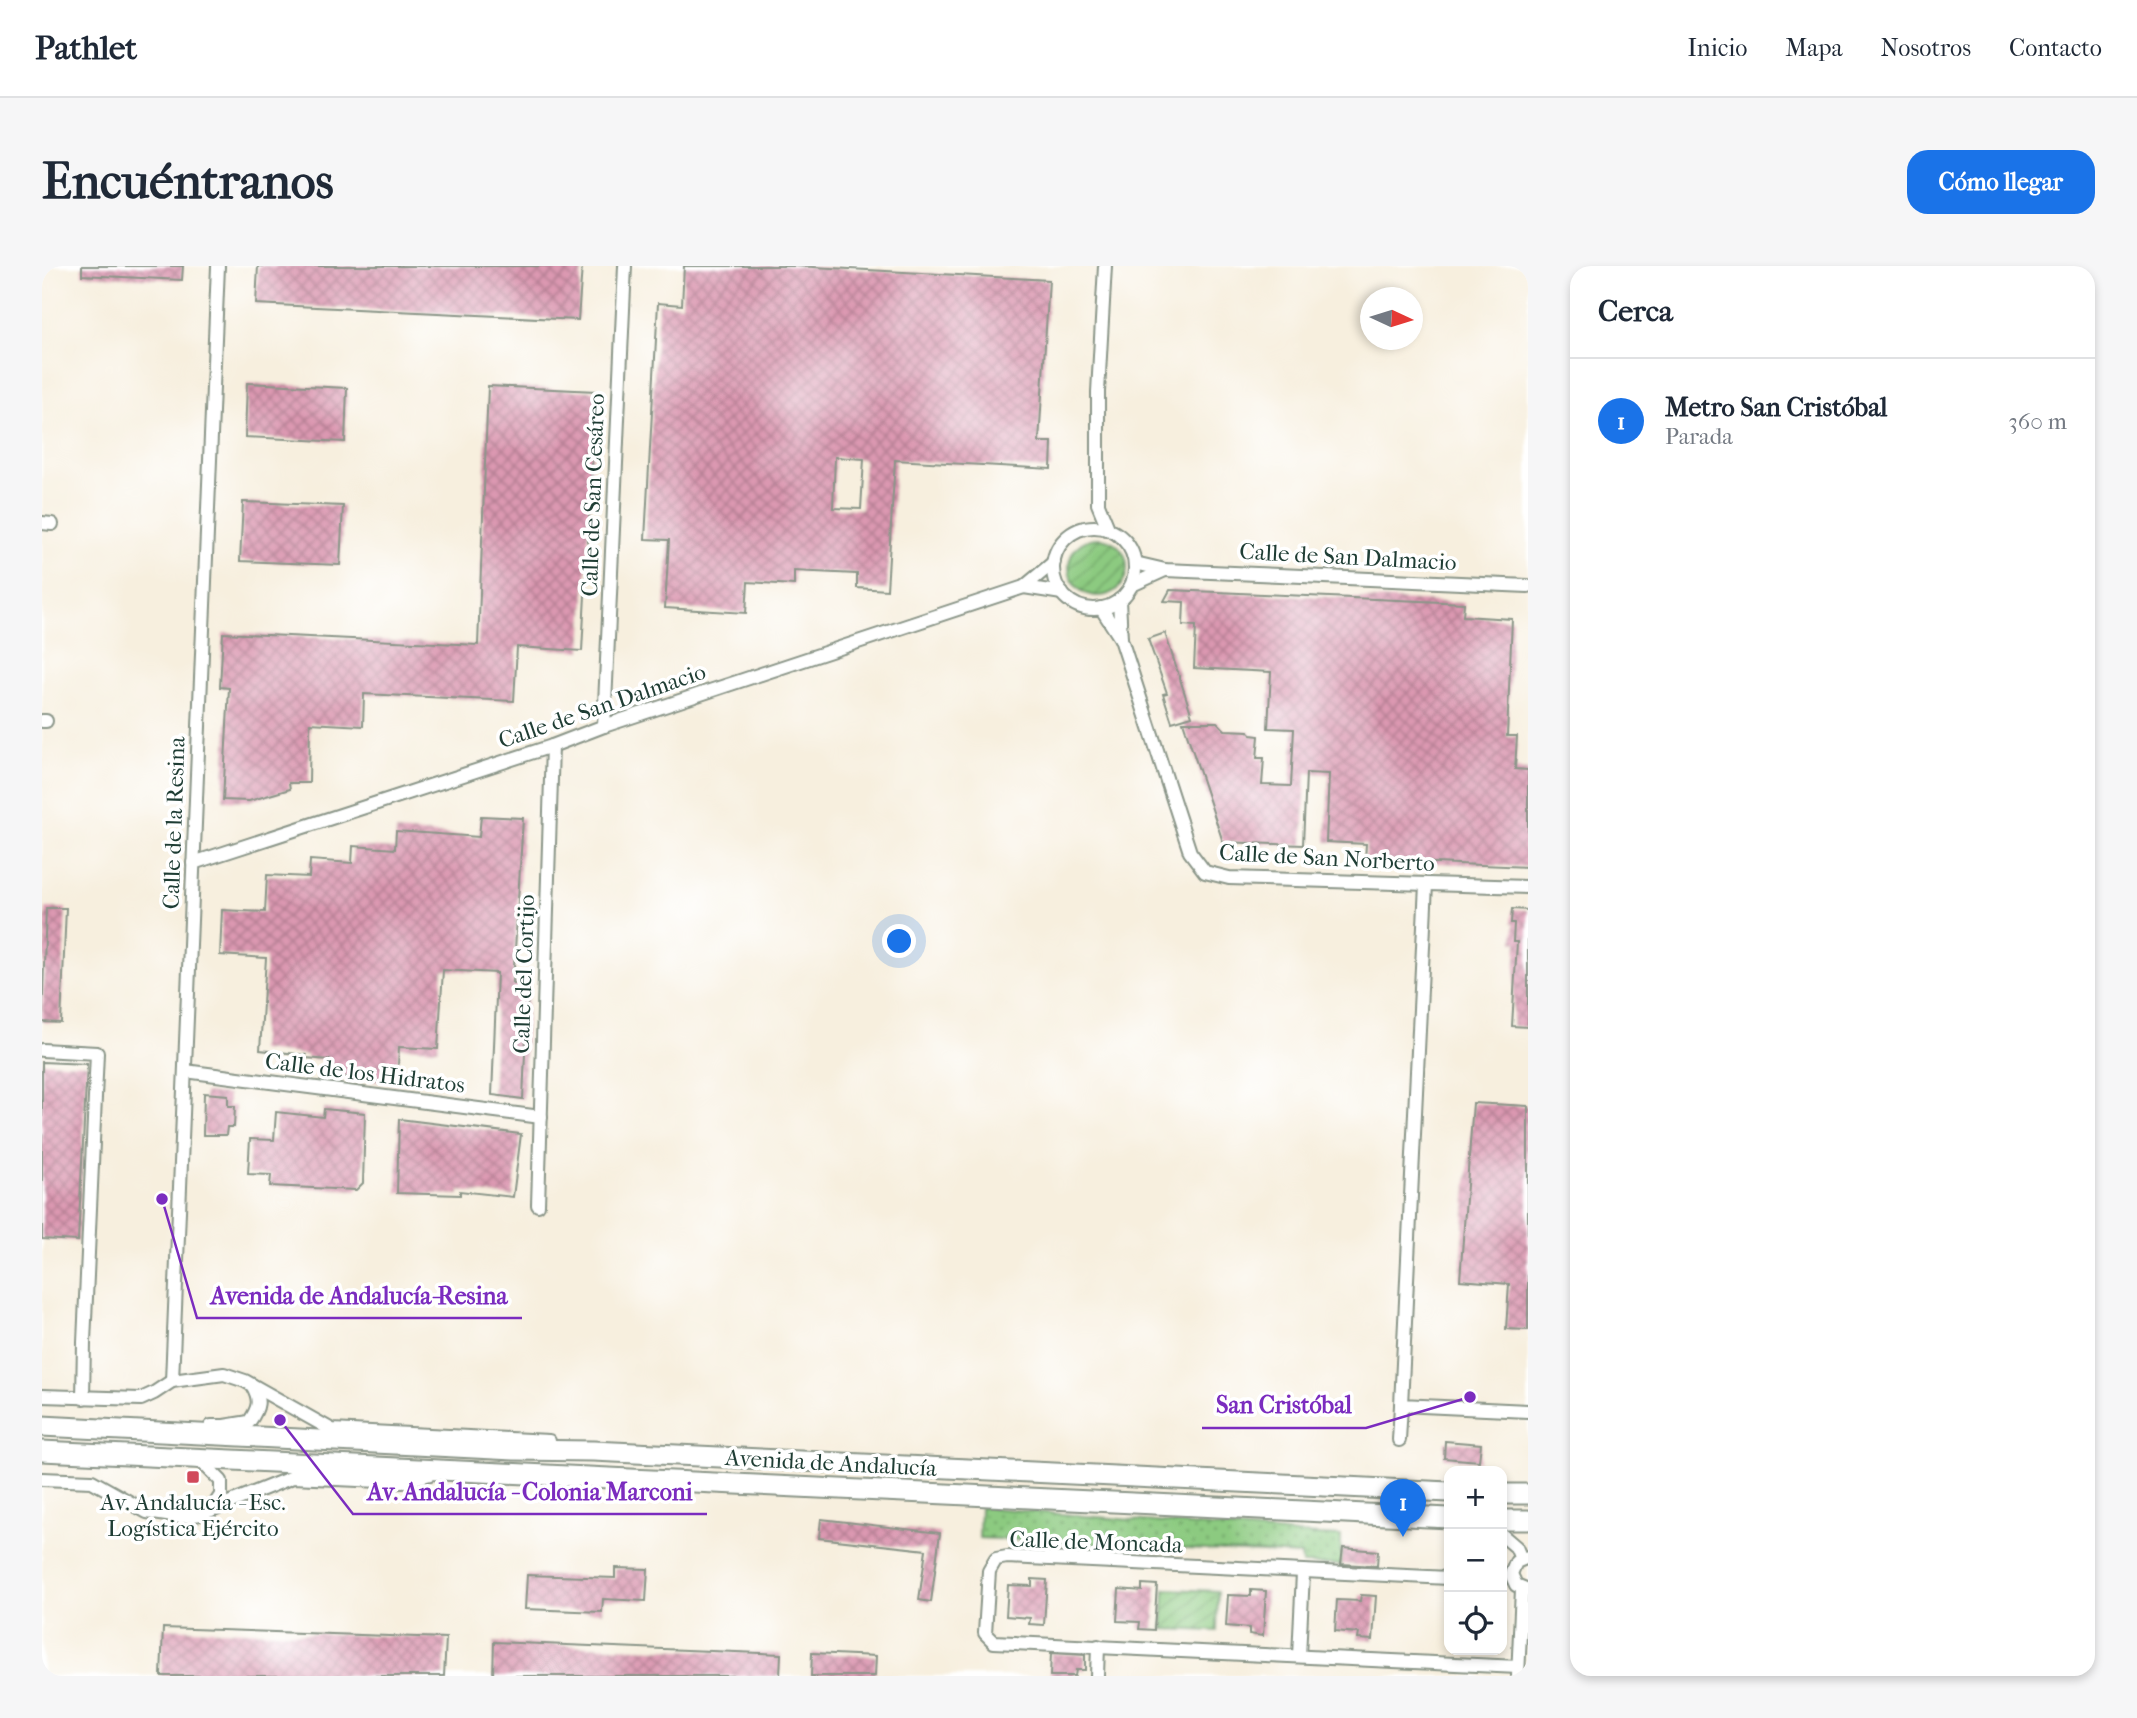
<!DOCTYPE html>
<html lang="es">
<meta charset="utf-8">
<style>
:root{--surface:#fff;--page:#f6f6f7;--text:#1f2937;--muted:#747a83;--line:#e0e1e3;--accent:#1a73e8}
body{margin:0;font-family:"IM FELL French Canon",serif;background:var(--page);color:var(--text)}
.controls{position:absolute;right:21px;bottom:21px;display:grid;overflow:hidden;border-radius:14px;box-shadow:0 4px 10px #0003}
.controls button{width:63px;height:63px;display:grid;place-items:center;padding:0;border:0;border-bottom:2px solid var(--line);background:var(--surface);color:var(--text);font:35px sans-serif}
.compass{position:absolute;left:1318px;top:21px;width:63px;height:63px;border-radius:50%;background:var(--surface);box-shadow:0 4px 10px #0003;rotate:94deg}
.you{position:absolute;left:858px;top:676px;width:24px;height:24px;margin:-18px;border:5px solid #fff;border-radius:50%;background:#1a73e8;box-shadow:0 0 0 10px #1a73e833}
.badge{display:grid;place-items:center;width:46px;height:46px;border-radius:50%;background:var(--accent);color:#fff;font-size:23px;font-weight:700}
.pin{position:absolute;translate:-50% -58px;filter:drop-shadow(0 2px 4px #0008)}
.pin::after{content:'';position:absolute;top:37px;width:24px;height:21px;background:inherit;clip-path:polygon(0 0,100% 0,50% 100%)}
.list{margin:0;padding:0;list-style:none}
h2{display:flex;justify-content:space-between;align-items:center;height:91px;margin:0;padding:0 28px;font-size:30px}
h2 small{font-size:23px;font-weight:400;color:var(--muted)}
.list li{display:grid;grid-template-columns:46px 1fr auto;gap:21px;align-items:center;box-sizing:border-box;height:126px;padding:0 28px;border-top:2px solid var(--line)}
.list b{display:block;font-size:26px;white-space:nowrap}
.list p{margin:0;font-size:23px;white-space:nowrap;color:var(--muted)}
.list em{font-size:23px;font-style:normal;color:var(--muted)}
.icon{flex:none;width:38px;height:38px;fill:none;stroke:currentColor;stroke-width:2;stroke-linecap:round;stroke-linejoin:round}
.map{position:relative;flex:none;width:1486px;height:1410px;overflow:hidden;border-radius:21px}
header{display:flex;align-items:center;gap:42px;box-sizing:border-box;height:98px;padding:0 35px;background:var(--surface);border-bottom:2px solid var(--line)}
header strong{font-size:33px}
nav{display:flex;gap:38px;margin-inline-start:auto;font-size:24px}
.intro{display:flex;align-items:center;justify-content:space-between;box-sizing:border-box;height:168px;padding:0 42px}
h1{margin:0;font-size:49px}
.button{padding:18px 32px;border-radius:21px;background:var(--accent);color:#fff;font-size:24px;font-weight:700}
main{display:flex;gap:42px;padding:0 42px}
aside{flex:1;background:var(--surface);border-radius:21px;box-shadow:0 4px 10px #0003}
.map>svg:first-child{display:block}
.park{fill:url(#park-dots);stroke:#56845a;stroke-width:2}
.garden{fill:url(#garden-furrows);stroke:#56845a;stroke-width:2}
.building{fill:url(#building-cross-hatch);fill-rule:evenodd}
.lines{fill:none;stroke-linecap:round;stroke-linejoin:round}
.minor-casing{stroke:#8b9689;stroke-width:16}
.primary-casing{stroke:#8b9689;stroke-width:23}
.minor{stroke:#fff;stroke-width:12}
.primary{stroke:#fff;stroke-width:19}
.poi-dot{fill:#d1495b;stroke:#fff;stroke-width:2.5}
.labels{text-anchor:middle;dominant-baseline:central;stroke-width:7;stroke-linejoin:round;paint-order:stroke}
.street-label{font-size:23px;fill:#1f3d34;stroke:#fff}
.poi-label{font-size:23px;fill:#1f3d34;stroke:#fff}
.leader{fill:none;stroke:#7b2cbf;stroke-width:2.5}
.callout-dot{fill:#7b2cbf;stroke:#fff;stroke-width:2.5}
.callout-label{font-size:24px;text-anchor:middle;font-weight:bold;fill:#7b2cbf;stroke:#fff;stroke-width:7;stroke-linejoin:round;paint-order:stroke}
</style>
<header>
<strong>Pathlet</strong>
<nav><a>Inicio</a><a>Mapa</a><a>Nosotros</a><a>Contacto</a></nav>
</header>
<div class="intro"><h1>Encuéntranos</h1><a class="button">Cómo llegar</a></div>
<main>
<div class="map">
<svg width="1486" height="1410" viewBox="0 0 1486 1410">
<defs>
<pattern id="park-dots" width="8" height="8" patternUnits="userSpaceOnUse" patternTransform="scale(1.75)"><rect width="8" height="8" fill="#8cca80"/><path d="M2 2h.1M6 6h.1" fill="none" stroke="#72a56a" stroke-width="1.8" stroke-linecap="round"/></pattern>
<pattern id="garden-furrows" width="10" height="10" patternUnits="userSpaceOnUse" patternTransform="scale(1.75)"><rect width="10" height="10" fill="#8cca80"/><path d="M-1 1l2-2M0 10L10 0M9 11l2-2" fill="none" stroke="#72a56a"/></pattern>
<pattern id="building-cross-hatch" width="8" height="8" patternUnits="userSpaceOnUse" patternTransform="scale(1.75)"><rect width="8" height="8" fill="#db98b1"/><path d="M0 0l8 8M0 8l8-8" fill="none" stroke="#b17d91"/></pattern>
</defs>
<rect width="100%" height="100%" fill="#fff"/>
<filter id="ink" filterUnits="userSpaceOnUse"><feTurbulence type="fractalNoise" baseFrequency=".0143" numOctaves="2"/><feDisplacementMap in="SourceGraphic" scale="14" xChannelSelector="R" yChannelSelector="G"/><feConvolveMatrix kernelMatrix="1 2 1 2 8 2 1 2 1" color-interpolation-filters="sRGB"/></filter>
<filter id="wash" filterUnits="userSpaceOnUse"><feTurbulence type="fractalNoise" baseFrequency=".00686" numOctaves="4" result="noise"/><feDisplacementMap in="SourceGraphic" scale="28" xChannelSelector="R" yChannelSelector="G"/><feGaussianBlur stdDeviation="1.57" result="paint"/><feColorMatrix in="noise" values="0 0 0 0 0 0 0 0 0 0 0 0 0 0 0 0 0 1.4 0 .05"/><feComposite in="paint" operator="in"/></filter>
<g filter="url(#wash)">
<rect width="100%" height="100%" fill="#f7efde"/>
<polygon class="park" points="938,1241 1255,1268 1299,1270 1299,1299 1260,1298 1259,1289 937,1272"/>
<g class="garden">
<circle cx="1056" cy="301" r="29"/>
<polygon points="1123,1323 1176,1325 1175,1365 1121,1363"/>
</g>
<g id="blocks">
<g class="building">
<polygon points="40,0 141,0 140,14 40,9"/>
<polygon points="216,0 540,0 536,54 214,38"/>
<path d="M642,0H753L1007,14L997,176H1010L1009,203L853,194L845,324L815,322V308L752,305V319L706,316L704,347L623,342L627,274L603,273L616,37L640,39ZM793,191L822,193L819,243L791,242Z"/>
<polygon points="205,117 305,122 303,176 203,171"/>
<polygon points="446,120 554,125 540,385 475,381 472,435 322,428 321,460 268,457 267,517 247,517 248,523 207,535 181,534 187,422 178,421 181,367 436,379"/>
<polygon points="201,236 301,240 298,299 198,295"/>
<polygon points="1128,324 1422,337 1421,350 1470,353 1465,470 1475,470 1473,503 1486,504 1486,601 1323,594 1324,578 1284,576 1287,508 1264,507 1261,579 1181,576 1141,456 1175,456 1183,464 1207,465 1209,469 1217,470 1215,492 1222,492 1220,519 1249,520 1252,463 1226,462 1229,406 1152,402 1154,360 1141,359 1142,336 1122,335"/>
<polygon points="1123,367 1150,450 1130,456 1121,428 1125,427 1106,373"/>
<polygon points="439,550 481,552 471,717 486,718 481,833 450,829 455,707 401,704 396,783 357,781 355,818 287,809 288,794 264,792 264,789 218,784 224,692 178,689 180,644 223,646 225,609 267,611 268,594 310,597 311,580 353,583 354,565 437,571"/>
<polygon points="4,642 24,642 19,757 0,756"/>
<polygon points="1470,643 1486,644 1486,761 1470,760 1475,676 1471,676 1472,657 1469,657"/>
<polygon points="0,796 45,798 36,975 0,973"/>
<polygon points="162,827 186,829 186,840 193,840 192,861 185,861 184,869 161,869"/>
<polygon points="1431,837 1486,840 1486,1064 1464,1063 1467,1018 1418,1014"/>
<polygon points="282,843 323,847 321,917 314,924 228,920 229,909 206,908 208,873 232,874 234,846 281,851"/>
<polygon points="357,853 479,868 471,931 418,925 418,929 355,927"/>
<polygon points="1403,1175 1439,1178 1437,1195 1402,1192"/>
<polygon points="779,1253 898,1267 889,1336 877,1334 884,1284 777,1272"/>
<polygon points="1301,1282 1336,1285 1335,1300 1299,1298"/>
<polygon points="573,1302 606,1303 604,1335 561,1333 560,1346 483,1343 485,1309 573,1312"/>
<polygon points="990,1313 1005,1314 1002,1359 987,1358 988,1352 964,1350 966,1319 990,1320"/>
<polygon points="1100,1318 1115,1319 1112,1364 1097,1363 1098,1356 1075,1355 1077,1323 1100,1325"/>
<polygon points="1209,1324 1224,1325 1221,1370 1207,1368 1207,1362 1184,1360 1186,1329 1209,1330"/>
<polygon points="1319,1329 1334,1330 1331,1374 1316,1373 1317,1367 1293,1365 1295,1334 1318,1335"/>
<polygon points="121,1362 404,1372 402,1410 119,1410"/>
<polygon points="452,1376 739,1388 738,1410 451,1410"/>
<polygon points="770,1387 834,1390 833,1410 769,1410"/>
<polygon points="1009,1387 1043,1389 1043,1404 1034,1404 1033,1410 1008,1410"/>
</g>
</g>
</g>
<g filter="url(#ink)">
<use href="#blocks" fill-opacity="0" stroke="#8b9689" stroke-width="2"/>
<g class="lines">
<defs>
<g id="minor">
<polyline points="1063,0 1056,126 1056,238 1066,262"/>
<polyline points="0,257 10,258"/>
<circle cx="1052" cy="302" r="41"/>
<polyline points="1093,297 1123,304 1486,320"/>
<polyline points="1090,319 1123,304"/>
<polyline points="982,321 1020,327"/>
<polyline points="1077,334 1079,373"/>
<polyline points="1059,342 1079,373 1148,586 1163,606 1187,612 1486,621"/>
<polyline points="0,455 4,455"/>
<polyline points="562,460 583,0"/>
<polyline points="151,597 510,480 562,460 982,321 1012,296"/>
<polyline points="1384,618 1359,1139 1486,1145"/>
<polyline points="0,784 55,787 42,1076 41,1132"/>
<polyline points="143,805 499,851"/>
<polyline points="496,939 510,480"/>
<polyline points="130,1115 176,0"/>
<polyline points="0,1130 99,1133 112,1127 130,1115 182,1108 203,1115 290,1164 507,1175"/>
<path d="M169,1160H182L207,1156C217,1142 219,1134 210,1119"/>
<polyline points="1357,1174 1359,1139"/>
<polyline points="158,1194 179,1215 179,1229 169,1244"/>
<polyline points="0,1213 50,1215 105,1246 138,1251 159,1248 251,1211 360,1216 388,1208"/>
<polyline points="1460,1269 1474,1281 1479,1293"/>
<polyline points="1486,1291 1474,1296 1469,1308 1474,1319 1486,1324"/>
<polyline points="1407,1312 965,1291 954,1293 947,1305 943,1367 952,1376 1476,1401"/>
<polyline points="1257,1390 1261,1307"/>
<polyline points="1055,1410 1056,1380"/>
<polyline points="1476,1410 1480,1323"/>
</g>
<g id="primary">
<polyline points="0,1160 472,1184 551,1185 1407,1226"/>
<polyline points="0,1185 1407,1252"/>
<polyline points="1460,1228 1486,1228"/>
<polyline points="1460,1254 1486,1254"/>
</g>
</defs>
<use href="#minor" class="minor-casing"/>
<use href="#primary" class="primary-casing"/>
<use href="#minor" class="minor"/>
<use href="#primary" class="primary"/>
</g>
</g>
<rect class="poi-dot" x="144" y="1204" width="14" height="14" rx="3.5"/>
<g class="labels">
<g class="street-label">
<text transform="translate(551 229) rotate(-88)">Calle de San Cesáreo</text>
<text transform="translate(1306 291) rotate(3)">Calle de San Dalmacio</text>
<text transform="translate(560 440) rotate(-19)">Calle de San Dalmacio</text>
<text transform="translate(132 557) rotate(-88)">Calle de la Resina</text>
<text transform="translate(1285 592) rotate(3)">Calle de San Norberto</text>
<text transform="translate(482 708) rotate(-88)">Calle del Cortijo</text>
<text transform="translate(323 807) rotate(7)">Calle de los Hidratos</text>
<text transform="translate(789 1197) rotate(3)">Avenida de Andalucía</text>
<text transform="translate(1054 1276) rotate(2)">Calle de Moncada</text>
</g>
<g class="poi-label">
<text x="151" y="1236">Av. Andalucía - Esc.<tspan x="151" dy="26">Logística Ejército</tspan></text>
</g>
</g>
<path class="leader" d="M120 933L155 1052H480M1428 1131L1324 1162H1160M238 1154L311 1248H665"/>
<g class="callout-dot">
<circle cx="120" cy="933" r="7"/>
<circle cx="1428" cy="1131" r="7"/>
<circle cx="238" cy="1154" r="7"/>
</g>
<g class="callout-label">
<text x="317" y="1038">Avenida de Andalucía-Resina</text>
<text x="1242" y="1147">San Cristóbal</text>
<text x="488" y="1234">Av. Andalucía - Colonia Marconi</text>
</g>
</svg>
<div class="controls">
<button>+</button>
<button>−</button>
<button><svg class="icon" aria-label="locate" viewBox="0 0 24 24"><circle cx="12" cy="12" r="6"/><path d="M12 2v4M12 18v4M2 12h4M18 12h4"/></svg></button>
</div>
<svg class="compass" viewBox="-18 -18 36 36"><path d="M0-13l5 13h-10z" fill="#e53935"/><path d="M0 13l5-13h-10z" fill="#747a83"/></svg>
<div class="you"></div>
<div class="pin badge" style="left:1361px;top:1271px">1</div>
</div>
<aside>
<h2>Cerca<small></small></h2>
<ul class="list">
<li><span class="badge">1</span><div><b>Metro San Cristóbal</b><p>Parada</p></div><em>360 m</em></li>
</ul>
</aside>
</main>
